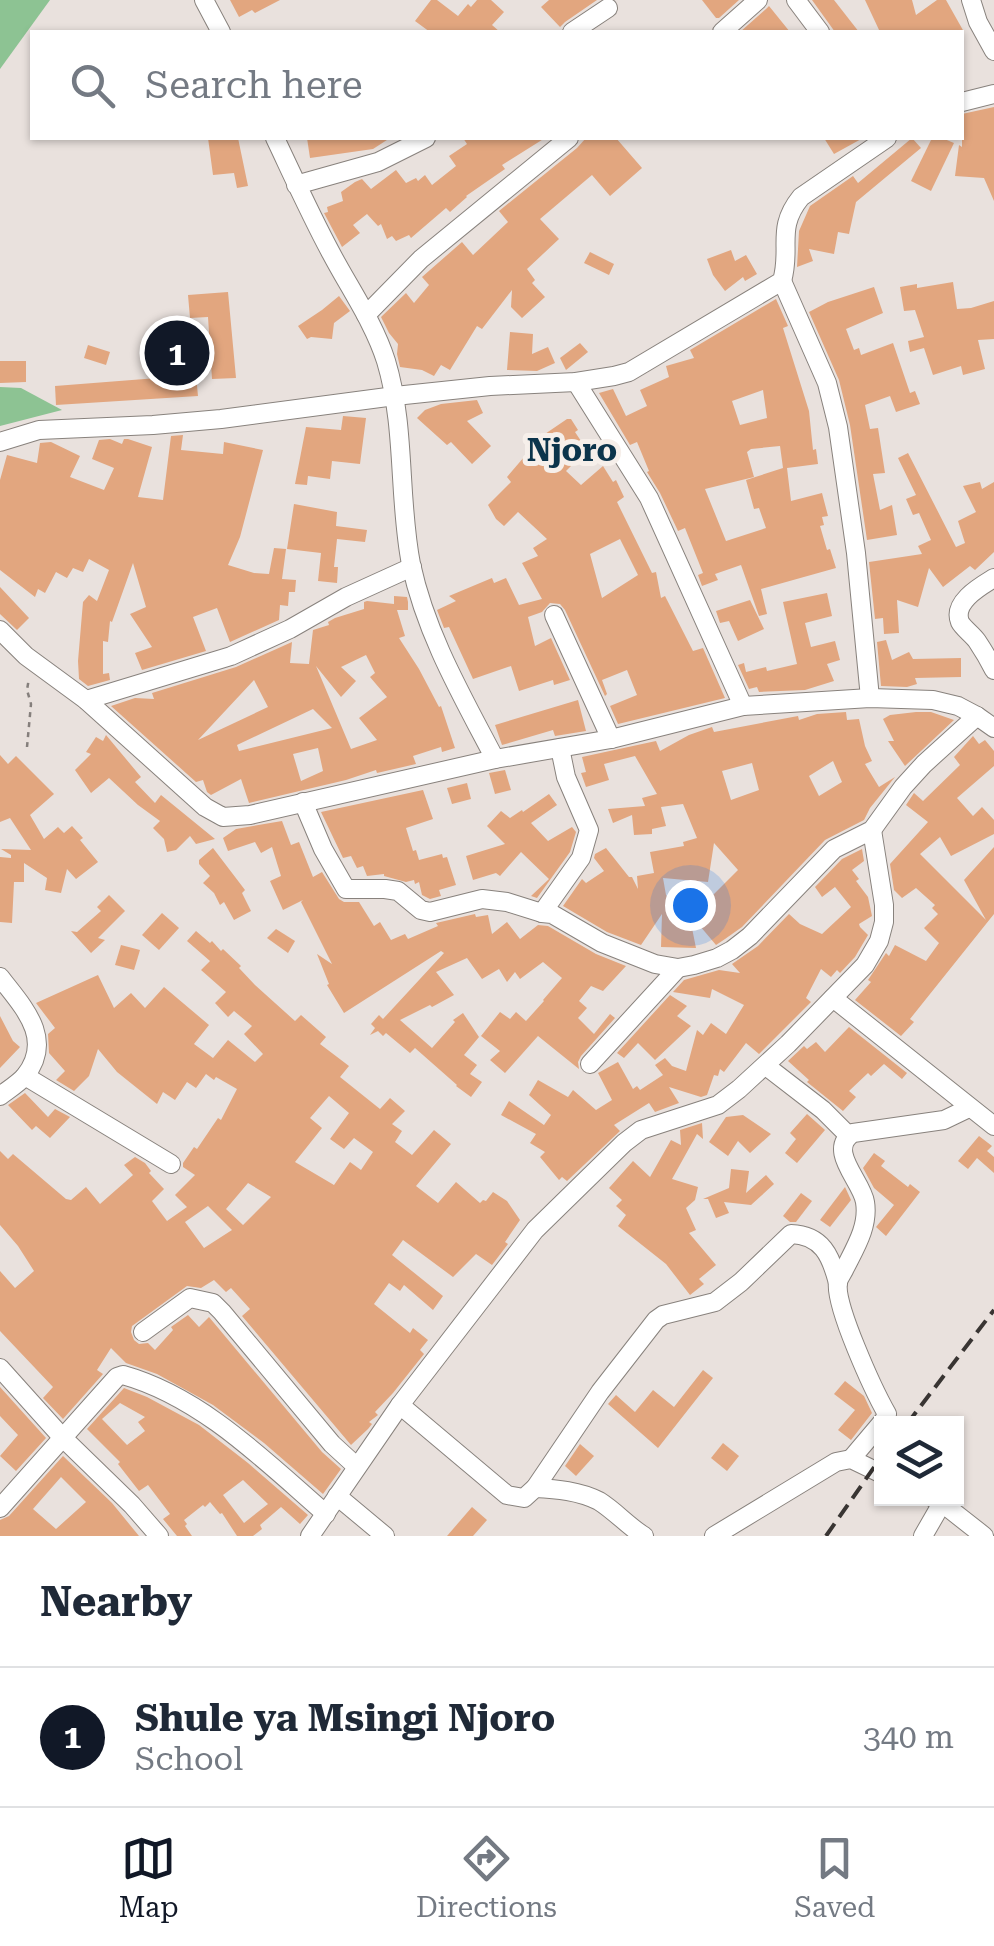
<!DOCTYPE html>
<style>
:root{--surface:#fff;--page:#f6f6f7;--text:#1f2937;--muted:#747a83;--line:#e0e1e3;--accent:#111827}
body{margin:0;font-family:"Roboto Serif",serif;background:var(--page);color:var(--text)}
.controls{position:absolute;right:30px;bottom:30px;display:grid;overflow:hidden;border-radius:0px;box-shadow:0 2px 8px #0004}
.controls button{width:90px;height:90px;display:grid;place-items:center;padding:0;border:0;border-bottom:2px solid var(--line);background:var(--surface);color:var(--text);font:50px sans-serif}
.you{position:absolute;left:690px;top:905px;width:35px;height:35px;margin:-25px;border:8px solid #fff;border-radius:50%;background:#1a73e8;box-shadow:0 0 0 15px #1a73e833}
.badge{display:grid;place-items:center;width:65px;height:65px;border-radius:50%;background:var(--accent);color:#fff;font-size:32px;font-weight:700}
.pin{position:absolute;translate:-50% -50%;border:5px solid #fff;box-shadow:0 2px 10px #0006}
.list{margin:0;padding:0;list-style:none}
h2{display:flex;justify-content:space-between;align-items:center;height:130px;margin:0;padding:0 40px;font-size:42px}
h2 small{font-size:32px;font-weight:400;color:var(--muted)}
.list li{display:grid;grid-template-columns:65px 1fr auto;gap:30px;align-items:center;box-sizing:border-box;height:140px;padding:0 40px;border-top:2px solid var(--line)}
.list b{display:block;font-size:38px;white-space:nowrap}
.list p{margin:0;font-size:32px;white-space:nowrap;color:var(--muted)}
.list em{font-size:32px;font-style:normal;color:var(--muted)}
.icon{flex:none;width:55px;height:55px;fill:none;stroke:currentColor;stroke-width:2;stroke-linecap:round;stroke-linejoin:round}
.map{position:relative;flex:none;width:994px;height:1536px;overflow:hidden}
.search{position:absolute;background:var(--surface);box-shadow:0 2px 8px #0004;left:30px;right:30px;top:30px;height:110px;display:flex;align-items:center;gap:25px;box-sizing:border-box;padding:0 35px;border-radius:0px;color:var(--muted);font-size:38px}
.sheet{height:270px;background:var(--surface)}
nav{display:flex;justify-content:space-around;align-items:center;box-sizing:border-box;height:140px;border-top:2px solid var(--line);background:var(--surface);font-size:28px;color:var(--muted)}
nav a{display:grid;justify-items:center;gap:5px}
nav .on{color:var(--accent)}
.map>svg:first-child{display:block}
.forest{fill:#8dc393}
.building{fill:#e2a67f;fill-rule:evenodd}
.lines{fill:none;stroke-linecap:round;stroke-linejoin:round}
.minor-casing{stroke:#88827d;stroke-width:20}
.path{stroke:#857f7c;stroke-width:2.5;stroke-dasharray:5 5;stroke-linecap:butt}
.minor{stroke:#fff;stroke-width:18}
.rail{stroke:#393533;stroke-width:4;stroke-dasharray:15 8;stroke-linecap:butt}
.labels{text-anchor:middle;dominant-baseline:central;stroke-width:10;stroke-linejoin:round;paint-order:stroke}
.quarter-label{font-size:32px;font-weight:bold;fill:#0b344b;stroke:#f6efea}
</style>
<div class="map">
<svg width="994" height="1536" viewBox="0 0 994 1536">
<rect width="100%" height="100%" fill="#e9e1dd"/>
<g class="forest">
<polygon points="0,0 50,0 0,69"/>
<polygon points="0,387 21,388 62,410 0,426"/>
</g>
<g class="building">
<polygon points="230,0 280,0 255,13 252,10 239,17"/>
<polygon points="431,0 437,0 458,16 468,4 471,7 477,0 491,0 504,12 492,25 500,32 430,32 415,21"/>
<polygon points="549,0 597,0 565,22 560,27 541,7"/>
<polygon points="702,0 739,0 719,18 716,18"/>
<polygon points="812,0 834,0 859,32 835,32"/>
<polygon points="865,0 912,0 916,15 937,0 946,0 964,32 880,32"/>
<polygon points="769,6 790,32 740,32 766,9"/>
<polygon points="994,107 994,201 984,178 955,176 959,145 962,147 962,114"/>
<polygon points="208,138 225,138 225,140 238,138 248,186 237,188 234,173 213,175"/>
<polygon points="307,138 390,138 373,149 310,158"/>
<polygon points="463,138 545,138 502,165 505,169 466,196 467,197 450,212 446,208 411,238 409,235 396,241 392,236 387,239 381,224 378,226 367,214 353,225 360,233 342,247 324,213 328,212 327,207 343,201 341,192 355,182 362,179 371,189 396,170 406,183 416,178 418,181 425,175 432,185 456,166 449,156 467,144"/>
<polygon points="586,138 616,138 642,168 610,196 592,175 540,219 559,239 527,269 535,280 532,283 545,297 522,318 511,307 512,290 482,329 477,326 450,370 441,365 434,376 422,370 400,367 397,354 398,344 389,333 381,317 406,293 414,303 429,285 422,277 462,242 473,255 508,222 499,211 577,148"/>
<polygon points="824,138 863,138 834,154"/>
<polygon points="912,138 921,148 856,202 849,234 838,232 834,254 809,249 813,261 797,267 799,231 810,206 853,176 858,183"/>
<polygon points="932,138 942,138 954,143 931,191 911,181"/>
<polygon points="731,250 735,261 746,255 757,274 745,281 743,277 725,291 713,275 707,259"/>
<polygon points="590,252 614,264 609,275 584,263"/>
<polygon points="953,282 957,309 971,308 994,301 994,339 978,340 985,369 963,375 961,366 933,375 924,348 910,352 908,341 924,337 915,310 904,311 900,287 917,284 917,288"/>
<polygon points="874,287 883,313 846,329 854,350 859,348 861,355 893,343 910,393 915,391 920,404 896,412 890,396 865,405 870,429 878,428 885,473 873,474 880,510 892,505 897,535 867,540 850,425 839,380 809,312 828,302"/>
<polygon points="228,292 236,378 212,379 208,317 190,318 188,295"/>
<polygon points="339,296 350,311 334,323 332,339 311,337 307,339 298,326 322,310"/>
<path d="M776,299L788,326L783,328L809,411L813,450L816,449L818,464L787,468L791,501L822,493L828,516L822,517L824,525L820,526L827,550L830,549L836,568L761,589L767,614L759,616L741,565L715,574L718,580L702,586L698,575L703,573L685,528L678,531L660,493L647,472L649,471L637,442L630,445L599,393L613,389L626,416L647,406L640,390L669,377L666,366L694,358L690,350ZM763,390L767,418L740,425L732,401ZM780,446L783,468L746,480L754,509L759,508L766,528L726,541L705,489L754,477L747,452L751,449Z"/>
<polygon points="510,332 533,334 532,354 548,347 555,363 537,371 507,370"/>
<polygon points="580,343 588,352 566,370 560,358"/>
<polygon points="88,345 110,352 106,365 84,358"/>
<polygon points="0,361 26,361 26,382 0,383"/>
<polygon points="196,375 198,396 56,405 55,386"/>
<polygon points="477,400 483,413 467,421 491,446 472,464 451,442 447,445 417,418 425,410 441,404"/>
<polygon points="343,416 366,418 360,464 332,461 330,479 308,476 307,485 295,484 306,427 341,430"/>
<path d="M567,419H571L578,430L575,432L587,450L566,471L581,485L603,466L613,482L616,480L624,497L617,502L652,573L656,572L661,598L665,596L693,651L703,648L725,698L618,724L610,706L637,695L627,670L602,680L607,694L605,696L565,610L560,604L550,603L542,612L528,617L535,646L551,638L570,680L554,685L553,680L519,691L511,666L473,679L449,627L444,628L437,610L456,601L449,596L492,578L494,583L506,578L519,605L542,599L522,563L538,556L533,548L547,539L518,512L504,526L496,519L488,505L511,482L507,477L542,436ZM620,539L638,575L602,598L590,554Z"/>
<polygon points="183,435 181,450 223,454 224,442 263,450 240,537 228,565 254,573 269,574 274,548 286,549 282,579 296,580 295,592 289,592 288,606 280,605 279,620 230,642 217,608 193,617 206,651 142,670 135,653 152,647 130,614 146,607 133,563 112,622 110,621 108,642 103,641 103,674 109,673 110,680 88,686 79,679 78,661 83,602 89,595 97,601 109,570 89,559 83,572 73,568 67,578 56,572 45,593 38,589 35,597 0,570 0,480 7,455 37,463 40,443 51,442 80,456 70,477 104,490 114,468 92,459 99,440 110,439 122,444 124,439 128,439 152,447 138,497 163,500 171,436"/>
<polygon points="908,453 956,547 965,543 958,521 976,512 963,486 980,482 982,489 994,482 994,552 975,570 970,566 943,587 929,568 918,607 897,600 899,633 884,634 883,618 875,619 869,562 922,554 918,546 931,540 919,513 913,515 906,499 916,495 898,458"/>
<polygon points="294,504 337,512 336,526 367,530 365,542 337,539 334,567 338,567 337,583 318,581 321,553 287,549"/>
<polygon points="0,587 29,618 17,630 0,614"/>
<polygon points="827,593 832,616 805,623 811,647 835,641 840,660 827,664 834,681 805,690 759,692 757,687 749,689 738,665 744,663 746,672 766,667 767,671 797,664 783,602"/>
<path d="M394,596L407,597L408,602V610H397L405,636L399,638L419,669L439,707L441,706L455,748L442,752L441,747L413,756L416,764L377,773L376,770L346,780L249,803L241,779L211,795L207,792L203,780L196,782L111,706L135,698L154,699L152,693L236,667L292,642L290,663L309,664L313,630L329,625L328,622L335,618L364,609V602L367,601L394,604ZM366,655L375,673L370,677L387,697L359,718L377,740L351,749L316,666L341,697L356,681L341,667ZM254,680L268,707L198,740ZM313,709L332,728L239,751L237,745ZM318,748L323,771L301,781L293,754Z"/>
<polygon points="750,600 764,629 738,641 729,621 720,623 716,611"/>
<polygon points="886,640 892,660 909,652 913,659 961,658 961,677 915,678 917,684 907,687 881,686 877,642"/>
<polygon points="578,700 586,731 555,736 553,730 502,745 495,725"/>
<path d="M846,712L847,720L859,719L865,746L872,761L865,764L879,787L895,777L870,808L864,820L825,840L742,927L725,939L716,945L689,913L696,948L661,947L662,914L641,945L607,932L563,906L582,879L586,883L604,871L594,858L595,854L606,848L629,877H632L638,889L637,876L654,873L650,852L684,846L683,842L697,838L683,804L661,807L666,826L652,829V834L634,835L632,815L613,823L608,809L645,806L642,798L657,794L635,756L604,764L609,780L586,787L581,773L586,772L582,757L656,741L660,751L689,735L712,727L714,732L798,716L799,720L817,714ZM833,761L842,782L819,796L809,776ZM752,763L759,790L731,800L722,771ZM714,843L738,870L705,903L706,895L688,906L677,908L666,895L663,878L708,882Z"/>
<polygon points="916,712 931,712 954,720 905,766 888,741 894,741 883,719 890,715"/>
<polygon points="106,735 141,777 135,782 155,803 161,795 215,839 196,844 190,836 176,850 167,852 164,839 153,828 160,821 138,805 109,778 91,793 75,770 91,754 86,752 96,737 103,741"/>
<polygon points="973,736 979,744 985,740 994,751 994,766 957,798 973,816 982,807 994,820 994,834 951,856 940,837 920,854 986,920 964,880 994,847 994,914 910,1019 914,1022 901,1036 855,1000 871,982 868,980 886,953 889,956 895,945 926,961 939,943 924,928 938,914 932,908 935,905 916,888 902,898 894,890 890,864 928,822 906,805 914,793 923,801 960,765 954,757"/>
<polygon points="0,755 8,764 16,756 54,794 30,815 44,839 58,827 64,833 72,826 83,838 80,840 98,862 76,879 67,869 61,893 45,890 47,878 24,863 24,882 14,882 12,923 0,922 0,857 11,858 11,855 1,849 31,850 10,818 0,822"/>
<polygon points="505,770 511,790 495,794 489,773"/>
<polygon points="467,783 471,799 452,804 447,788"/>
<polygon points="423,790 433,819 406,828 413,851 416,850 419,860 442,854 443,858 447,857 456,885 439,890 441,896 430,899 422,895 419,882 415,884 414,880 406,882 384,876 384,874 367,876 363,866 357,868 351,856 343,858 321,812"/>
<polygon points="549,794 557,805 531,823 548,841 572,827 576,832 570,852 537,898 531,896 549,879 521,852 500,876 496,873 473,880 466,856 505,844 487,826 501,811 510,818 522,810 523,812"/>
<polygon points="282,821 291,845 299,842 313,877 322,872 339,899 344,902 359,902 374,926 380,922 391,940 405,934 408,939 438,926 436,923 475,914 476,917 488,915 492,934 507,922 520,939 538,925 548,926 596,954 626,966 603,991 591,986 579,1001 587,1008 578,1018 594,1034 610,1014 615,1018 581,1056 578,1062 579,1069 538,1036 505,1073 490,1060 500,1051 481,1036 500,1012 510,1019 516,1012 526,1021 544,1001 543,1000 562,978 543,962 520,979 515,972 507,982 499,969 482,979 467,958 436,972 454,995 432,1007 430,1005 400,1020 432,1048 455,1022 453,1020 463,1013 479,1037 464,1055 477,1065 470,1074 482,1082 471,1097 456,1086 457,1085 415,1048 410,1053 386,1033 383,1036 378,1031 370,1035 375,1028 371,1024 379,1015 383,1019 444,953 441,951 344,1013 327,985 329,984 317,954 332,964 301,902 303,900 283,910 270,881 281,876 272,847 261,853 255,842 228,851 223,838 236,829"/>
<polygon points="213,848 245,890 242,893 251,911 234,920 224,902 220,905 214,893 203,883 210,876 199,864 199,860"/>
<polygon points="862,849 864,861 852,870 859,879 856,881 868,897 872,916 859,924 860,927 868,935 855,957 840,973 837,970 831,977 821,969 806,998 811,1002 759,1054 746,1043 724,1072 720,1069 718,1076 714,1075 707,1095 701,1097 669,1087 679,1103 655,1112 649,1103 614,1125 620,1131 567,1181 562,1177 559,1180 540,1157 545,1152 530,1143 536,1134 501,1115 509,1101 544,1125 551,1115 529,1095 538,1080 568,1097 573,1090 596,1110 612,1100 598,1073 618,1062 633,1089 637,1086 640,1090 663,1075 655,1065 665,1058 672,1066 686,1071 697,1030 703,1035 711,1023 726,1034 744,1005 712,989 710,998 673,992 684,980 719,970 740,973 732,964 758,946 789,914 800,924 822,934 851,907 835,887 822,897 815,887 842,859"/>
<polygon points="109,895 125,911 98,938 105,940 91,953 71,931 77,932 101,911 97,907"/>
<polygon points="162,913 179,928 159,950 142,935"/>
<polygon points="276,929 295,941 288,953 267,938"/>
<path d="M196,931L210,943L212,941L221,951L223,949L241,966L239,968L255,985L295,1021L301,1015L326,1037L320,1044L349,1066L340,1077L380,1109L390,1098L405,1111L392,1124L402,1131L395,1142L412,1155L434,1130L451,1144L416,1186L438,1203L456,1182L480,1203L483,1200L486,1201L493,1192L507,1201L520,1220L505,1242L508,1244L492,1265L476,1254L453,1277L403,1240L392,1255L443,1296L433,1310L404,1285L400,1291L389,1283L374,1304L410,1333L413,1328L428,1340L420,1350L424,1354L393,1393L375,1412L378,1415L369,1422L372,1424L368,1429L351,1445L242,1316L250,1309L231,1288L226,1292L214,1280L201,1288L187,1286L132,1326L131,1332L134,1340L139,1344L148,1343L155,1350L173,1330L171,1327L188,1315L199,1327L209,1317L322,1452L341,1469L323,1494L264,1443L213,1405L157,1374L126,1363L111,1348L97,1370L103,1374L63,1419L43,1398L53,1387L0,1331V1271L15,1288L34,1271L18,1246L0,1225V1151L8,1159L13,1154L66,1199L71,1200L86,1187L100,1204L133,1175L124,1165L135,1157L145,1163L151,1171L149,1173L164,1189L152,1201L167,1221L187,1207L175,1195L195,1175L183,1167V1163L194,1147L197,1149L218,1118L221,1120L237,1089L216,1077L214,1080L206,1074L196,1088L187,1082L175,1100L163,1092L157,1104L117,1072L98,1049L89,1076L74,1091L56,1080L65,1071L49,1053L48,1034L55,1028L36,1003L98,975L114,1008L131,993L145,1008L164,987L209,1025L194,1044L213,1058L228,1040L255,1062L263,1054L244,1034L252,1026L234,1011L228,1017L215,1003L226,992L201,970L210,961L187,941ZM329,1096L349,1113L330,1139L344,1149L354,1138L373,1152L361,1170L350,1162L334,1185L295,1162L322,1128L310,1118ZM248,1183L271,1197L243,1225L226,1209ZM208,1206L232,1230L204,1248L185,1222Z"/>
<polygon points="121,945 140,950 134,970 115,965"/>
<polygon points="670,995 687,1006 677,1016 691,1026 655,1060 638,1043 624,1058 617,1053"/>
<polygon points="0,1016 13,1041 20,1047 0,1068"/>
<polygon points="849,1027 907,1073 902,1079 884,1064 871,1076 868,1073 849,1091 856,1097 843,1111 807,1082 809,1080 788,1061 804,1046 807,1049 816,1042 825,1052"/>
<polygon points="25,1093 48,1117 55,1109 70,1117 50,1138 36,1126 32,1130 8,1105"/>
<polygon points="807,1114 825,1130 797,1163 785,1153 796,1139 790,1133"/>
<polygon points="743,1115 771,1134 750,1153 738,1141 728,1156 709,1142 726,1117"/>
<polygon points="702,1123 703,1139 697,1134 672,1179 698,1187 695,1200 686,1208 696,1230 689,1233 716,1265 699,1279 704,1284 690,1295 666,1264 618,1226 626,1215 616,1206 622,1200 609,1188 633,1161 650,1177 671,1140 681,1145 680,1130"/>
<polygon points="979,1136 992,1146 987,1151 994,1157 994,1173 977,1158 968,1169 958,1161"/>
<polygon points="874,1153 885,1161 881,1166 908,1187 910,1184 920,1192 886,1236 876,1227 894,1205 874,1188 863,1168"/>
<polygon points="731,1169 749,1171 746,1193 766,1175 774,1184 751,1205 724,1202 729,1213 716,1218 708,1199 703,1199 729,1188"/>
<polygon points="845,1187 851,1200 830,1227 820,1220"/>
<polygon points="801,1193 812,1201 796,1222 790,1222 783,1216"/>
<polygon points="703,1370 713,1378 658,1448 608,1404 616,1395 635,1412 653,1390 674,1407"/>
<polygon points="845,1381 864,1396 872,1413 851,1440 838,1430 855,1410 834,1394"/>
<polygon points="0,1387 46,1438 16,1471 0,1456 18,1435 0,1416"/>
<path d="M124,1388L147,1397L199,1425L248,1463L308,1515L300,1524L281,1507L260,1525L262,1529L253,1536H237L222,1513L220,1514L210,1502L205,1507L203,1505L184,1520L187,1524L185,1526L192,1536H177L163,1519L170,1514L148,1485L139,1491L118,1464L120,1462L87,1429ZM120,1403L145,1417L138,1422L145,1431L127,1445L102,1419ZM243,1480L268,1504L244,1523L223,1495Z"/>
<polygon points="723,1443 739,1456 727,1471 711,1458"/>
<polygon points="580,1444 594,1456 576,1476 565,1466"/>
<path d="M63,1456L112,1503L139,1536H0V1520L9,1516ZM61,1477L86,1502L56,1529L33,1509Z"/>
<polygon points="472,1507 487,1520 473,1536 447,1536"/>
</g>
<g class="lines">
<defs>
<g id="minor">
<polyline points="204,0 221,32"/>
<polyline points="796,0 820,32"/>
<polyline points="971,0 978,22 994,51"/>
<polyline points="572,32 608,8"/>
<polyline points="722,32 758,0"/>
<polyline points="962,102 994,94"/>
<path d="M275,138C293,176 311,216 331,253C350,289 374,323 386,361C406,427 398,498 411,564C426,634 462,696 495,759"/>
<polyline points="296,185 378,162 426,138"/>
<polyline points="782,281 827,383 838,427 856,553 870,698"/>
<polyline points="366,315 421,259 569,138"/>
<polyline points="576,382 649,498 743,706"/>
<path d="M0,442L39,430L153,425L221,419L395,396L490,386L576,382L614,376L629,372L782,281C792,247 775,229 801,197L887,138"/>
<path d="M994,578C981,586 952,602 960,622C963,628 972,634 977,641C983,650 989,660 994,670"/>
<polyline points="554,615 611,739"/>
<polyline points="0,630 26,656 86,700 205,807 223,817 250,815 495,759 611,739 743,706 870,698 933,700 958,706 977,716 994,728"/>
<polyline points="86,700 231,656 290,629 346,597 412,567"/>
<polyline points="303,802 323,849 346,889 385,889 398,891 421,910 430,912 482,899 507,902 542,913 552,914 602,943 655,964 678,968 694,965 717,958 732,950 750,936 834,849 872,830 903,787 924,764 977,716"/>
<polyline points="542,913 581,858 589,830 566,777 560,748"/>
<path d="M0,977C22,1006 55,1038 25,1076C19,1083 8,1090 0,1096"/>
<polyline points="833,998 994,1126"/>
<polyline points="590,1064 678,968"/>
<polyline points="766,1066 823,1110 848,1135"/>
<polyline points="25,1076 171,1164"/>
<polyline points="143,1332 190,1298 213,1303 222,1312 332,1444 356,1466"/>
<polyline points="0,1368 62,1437 132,1505 159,1536"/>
<path d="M400,1405L507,1495L524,1498L535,1488C557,1489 579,1491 599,1501C615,1511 628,1526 644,1536"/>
<path d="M851,1459L884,1420L887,1414C874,1391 834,1305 838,1282C839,1277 843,1273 845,1268C855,1248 869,1226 865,1202C862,1181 826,1150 853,1133L944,1120L969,1108"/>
<path d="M535,1488L600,1392L656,1320L663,1315L715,1302L741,1282L791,1234C822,1235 831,1256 838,1283"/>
<polyline points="337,1496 385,1536"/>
<polyline points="933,1498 942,1503 984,1536"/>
<path d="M0,1508L117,1377L123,1375C202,1397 266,1462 326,1514"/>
<polyline points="310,1536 400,1405 535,1230 624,1143 641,1130 718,1105 739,1089 788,1044 865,965 879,941 884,922 884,905 872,830"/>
<polyline points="714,1536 836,1462 851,1459 882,1474"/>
<polyline points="923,1536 942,1503"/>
</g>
</defs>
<use href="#minor" class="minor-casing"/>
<polyline class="path" points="27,747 31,704 27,690 29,678"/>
<use href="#minor" class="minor"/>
<g class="rail">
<polyline points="907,1424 994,1310"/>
<polyline points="826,1536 882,1456"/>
</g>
</g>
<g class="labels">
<g class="quarter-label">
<text x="572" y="450">Njoro</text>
</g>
</g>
</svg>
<div class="controls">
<button><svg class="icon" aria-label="layers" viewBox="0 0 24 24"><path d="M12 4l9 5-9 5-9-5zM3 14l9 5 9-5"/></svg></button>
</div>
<div class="you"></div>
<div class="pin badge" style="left:177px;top:353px">1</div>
<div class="search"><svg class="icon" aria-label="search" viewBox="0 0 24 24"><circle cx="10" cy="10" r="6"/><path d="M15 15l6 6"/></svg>Search here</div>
</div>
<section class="sheet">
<h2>Nearby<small></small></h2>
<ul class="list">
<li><span class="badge">1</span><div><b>Shule ya Msingi Njoro</b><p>School</p></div><em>340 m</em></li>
</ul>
</section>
<nav>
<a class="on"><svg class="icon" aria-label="map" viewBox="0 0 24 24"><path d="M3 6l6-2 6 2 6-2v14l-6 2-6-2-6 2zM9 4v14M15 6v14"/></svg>Map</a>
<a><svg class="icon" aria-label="directions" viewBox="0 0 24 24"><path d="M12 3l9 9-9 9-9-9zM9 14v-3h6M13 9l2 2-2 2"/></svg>Directions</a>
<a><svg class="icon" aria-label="saved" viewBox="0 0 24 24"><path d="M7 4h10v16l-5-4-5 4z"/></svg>Saved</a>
</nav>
